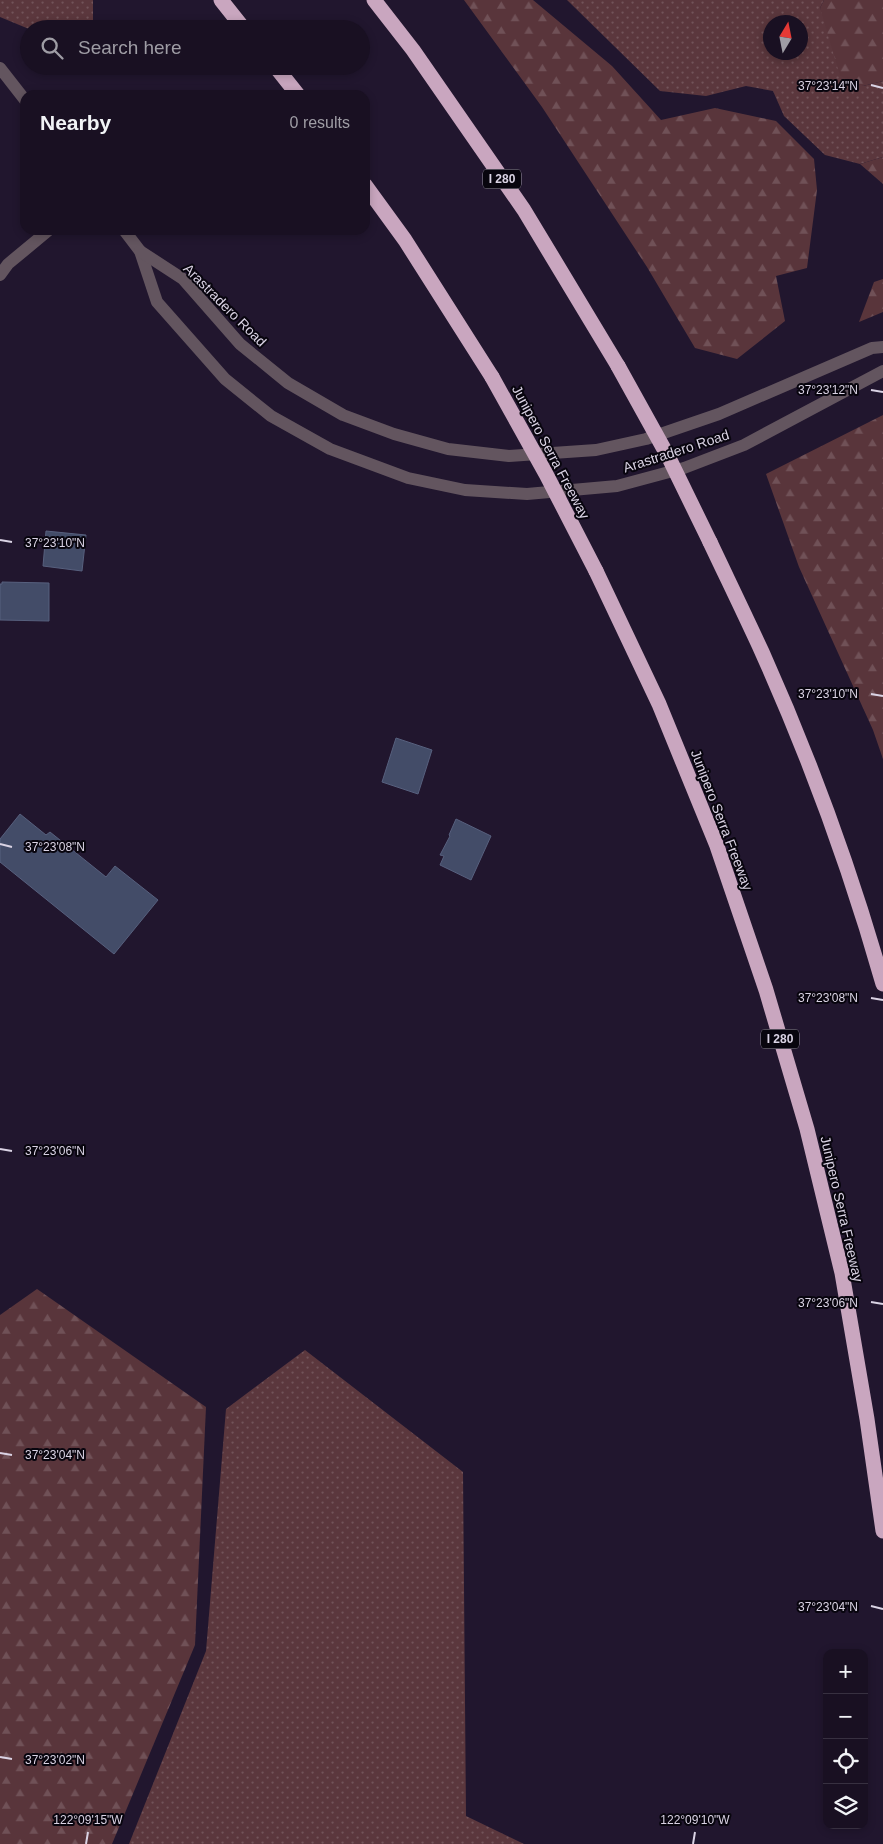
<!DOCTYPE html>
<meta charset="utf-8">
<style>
:root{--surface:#191022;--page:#261e2f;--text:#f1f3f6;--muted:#9f9da5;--line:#373040}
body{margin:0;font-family:Helvetica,sans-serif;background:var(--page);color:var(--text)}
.controls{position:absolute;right:15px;bottom:15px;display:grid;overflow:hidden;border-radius:10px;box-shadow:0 2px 8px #0003}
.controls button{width:45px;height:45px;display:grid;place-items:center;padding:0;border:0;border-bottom:1px solid var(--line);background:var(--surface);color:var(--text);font:25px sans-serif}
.compass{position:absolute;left:763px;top:15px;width:45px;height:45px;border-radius:50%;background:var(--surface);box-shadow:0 2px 8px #0003;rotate:10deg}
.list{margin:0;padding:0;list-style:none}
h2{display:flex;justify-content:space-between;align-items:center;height:65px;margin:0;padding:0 20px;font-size:21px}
h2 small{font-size:16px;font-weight:400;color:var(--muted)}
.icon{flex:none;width:28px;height:28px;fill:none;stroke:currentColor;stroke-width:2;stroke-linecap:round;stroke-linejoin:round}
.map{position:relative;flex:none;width:883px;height:1844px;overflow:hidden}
.search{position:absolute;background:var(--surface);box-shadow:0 2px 8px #0003;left:20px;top:20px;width:350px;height:55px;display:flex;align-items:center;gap:12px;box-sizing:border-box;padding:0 18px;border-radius:28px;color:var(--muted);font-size:19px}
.panel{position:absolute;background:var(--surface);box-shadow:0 2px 8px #0003;left:20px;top:90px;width:350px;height:145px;border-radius:15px}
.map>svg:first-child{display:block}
.grass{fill:url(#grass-dots);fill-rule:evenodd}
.forest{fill:url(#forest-firs)}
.building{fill:#434c68;stroke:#57607e}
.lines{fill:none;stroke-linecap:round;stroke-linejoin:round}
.minor{stroke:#63555f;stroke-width:12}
.tertiary{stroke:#63555f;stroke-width:12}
.motorway{stroke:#c9a6bf;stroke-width:15}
.motorway-bridge{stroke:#c9a6bf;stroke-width:15}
.ticks{fill:none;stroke:#dad3e4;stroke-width:2}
.labels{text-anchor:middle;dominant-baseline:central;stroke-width:4;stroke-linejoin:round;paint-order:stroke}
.shield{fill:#08050e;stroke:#9b95a4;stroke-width:1}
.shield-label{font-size:12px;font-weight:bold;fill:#dad3e4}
.street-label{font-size:14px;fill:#dad3e4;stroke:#08050e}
.ticks-label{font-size:12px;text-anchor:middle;fill:#dad3e4;stroke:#08050e;stroke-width:4;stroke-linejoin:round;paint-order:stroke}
</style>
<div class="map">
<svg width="883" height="1844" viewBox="0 0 883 1844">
<defs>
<pattern id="grass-dots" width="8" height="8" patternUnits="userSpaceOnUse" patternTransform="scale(1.25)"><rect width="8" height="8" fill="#5b373d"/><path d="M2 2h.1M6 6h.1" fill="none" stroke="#725359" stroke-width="1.8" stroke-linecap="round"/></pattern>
<pattern id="forest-firs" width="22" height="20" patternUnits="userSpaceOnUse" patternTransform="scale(1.25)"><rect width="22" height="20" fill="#59353b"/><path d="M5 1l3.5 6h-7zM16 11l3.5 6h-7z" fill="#705157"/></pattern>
</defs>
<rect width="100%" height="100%" fill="#21162e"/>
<g class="grass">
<polygon points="0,0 93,0 93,29 29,29 0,17"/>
<path d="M567,0H824L820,8L863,86L883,81V157L860,164L825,155L784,116L773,91L746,86L706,96L660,91ZM770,22H800V52H770Z"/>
<polygon points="305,1350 463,1472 466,1816 524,1844 129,1844 206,1651 226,1409"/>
</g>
<g class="forest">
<polygon points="464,0 533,0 612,66 661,120 715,108 776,121 814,159 817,190 807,268 776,276 785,321 737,359 695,348 647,267 542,107"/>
<polygon points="824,0 883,0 883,81 863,86 840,76 820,8"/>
<polygon points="883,157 883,184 860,164"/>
<polygon points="883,279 883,312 859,322 874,282"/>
<polygon points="883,415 883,759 873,730 799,567 766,474"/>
<polygon points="37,1289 206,1407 195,1645 112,1844 0,1844 0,1315"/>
</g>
<g class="building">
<polygon points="46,531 86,535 82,571 43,566"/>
<polygon points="2,582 49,583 49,621 0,620 0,584 2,584"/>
<polygon points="396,738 432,750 418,794 382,782"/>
<polygon points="20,814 46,835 50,832 106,877 115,866 158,900 114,954 0,862 0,839"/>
<polygon points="456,819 491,836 471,880 440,865 444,856 440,855 450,836 449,835"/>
</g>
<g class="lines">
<polyline class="minor" points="0,275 8,264 49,230"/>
<g class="tertiary">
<polyline points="0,68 25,100"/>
<polyline points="124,230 140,251 157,302 225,379 271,416 330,449 408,478 465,490 527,494 617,486 684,468 744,445 883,371"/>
<polyline points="140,251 183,279 240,344 288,383 343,415 394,434 448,449 509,456 596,450 646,439 719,414 872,348 883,347"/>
</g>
<g class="motorway">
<polyline points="221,0 244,29"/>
<polyline points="374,0 413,50 524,210 618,366"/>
<polyline points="275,66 298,95"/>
<polyline points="365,185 405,240 492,377"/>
<path d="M710,542C727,578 745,615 762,652C810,759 851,871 883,984"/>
<polyline points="596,571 659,704 717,846 766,990 807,1129 842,1273 867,1419 883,1531"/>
</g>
<g class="motorway-bridge">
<polyline points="618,366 669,458 710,542"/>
<polyline points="492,377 546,474 596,571"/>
</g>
</g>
<path class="ticks" d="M871,85L883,88M871,390L883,392M0,540L12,542M871,694L883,696M0,844L12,847M871,998L883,1000M0,1149L12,1151M871,1302L883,1304M0,1453L12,1455M871,1606L883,1609M0,1757L12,1759M86,1844L88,1832M693,1844L695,1832"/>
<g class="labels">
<g class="shield">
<rect x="483" y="169.5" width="38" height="19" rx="4"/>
<rect x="761" y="1029.5" width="38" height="19" rx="4"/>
</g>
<g class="shield-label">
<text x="502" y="179">I 280</text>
<text x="780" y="1039">I 280</text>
</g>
<g class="street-label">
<text transform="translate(225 305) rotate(45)">Arastradero Road</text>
<text transform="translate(676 451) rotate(-18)">Arastradero Road</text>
<text transform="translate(551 452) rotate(62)">Junipero Serra Freeway</text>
<text transform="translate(722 820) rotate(69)">Junipero Serra Freeway</text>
<text transform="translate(842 1209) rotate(77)">Junipero Serra Freeway</text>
</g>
</g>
<g class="ticks-label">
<text x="828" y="90">37°23'14"N</text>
<text x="828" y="394">37°23'12"N</text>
<text x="55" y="547">37°23'10"N</text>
<text x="828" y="698">37°23'10"N</text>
<text x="55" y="851">37°23'08"N</text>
<text x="828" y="1002">37°23'08"N</text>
<text x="55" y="1155">37°23'06"N</text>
<text x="828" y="1307">37°23'06"N</text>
<text x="55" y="1459">37°23'04"N</text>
<text x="828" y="1611">37°23'04"N</text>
<text x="55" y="1764">37°23'02"N</text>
<text x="88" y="1824">122°09'15"W</text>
<text x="695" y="1824">122°09'10"W</text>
</g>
</svg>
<div class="controls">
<button>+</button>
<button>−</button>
<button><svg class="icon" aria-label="locate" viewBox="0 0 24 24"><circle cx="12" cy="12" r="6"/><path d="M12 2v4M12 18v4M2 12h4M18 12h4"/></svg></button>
<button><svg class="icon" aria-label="layers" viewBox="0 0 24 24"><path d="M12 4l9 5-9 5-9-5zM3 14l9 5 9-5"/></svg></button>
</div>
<svg class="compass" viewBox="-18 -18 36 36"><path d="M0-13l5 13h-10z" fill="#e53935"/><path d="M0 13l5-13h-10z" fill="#9f9da5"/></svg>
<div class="search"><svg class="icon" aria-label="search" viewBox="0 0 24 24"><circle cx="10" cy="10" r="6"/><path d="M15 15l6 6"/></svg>Search here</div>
<section class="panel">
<h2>Nearby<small>0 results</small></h2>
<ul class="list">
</ul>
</section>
</div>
